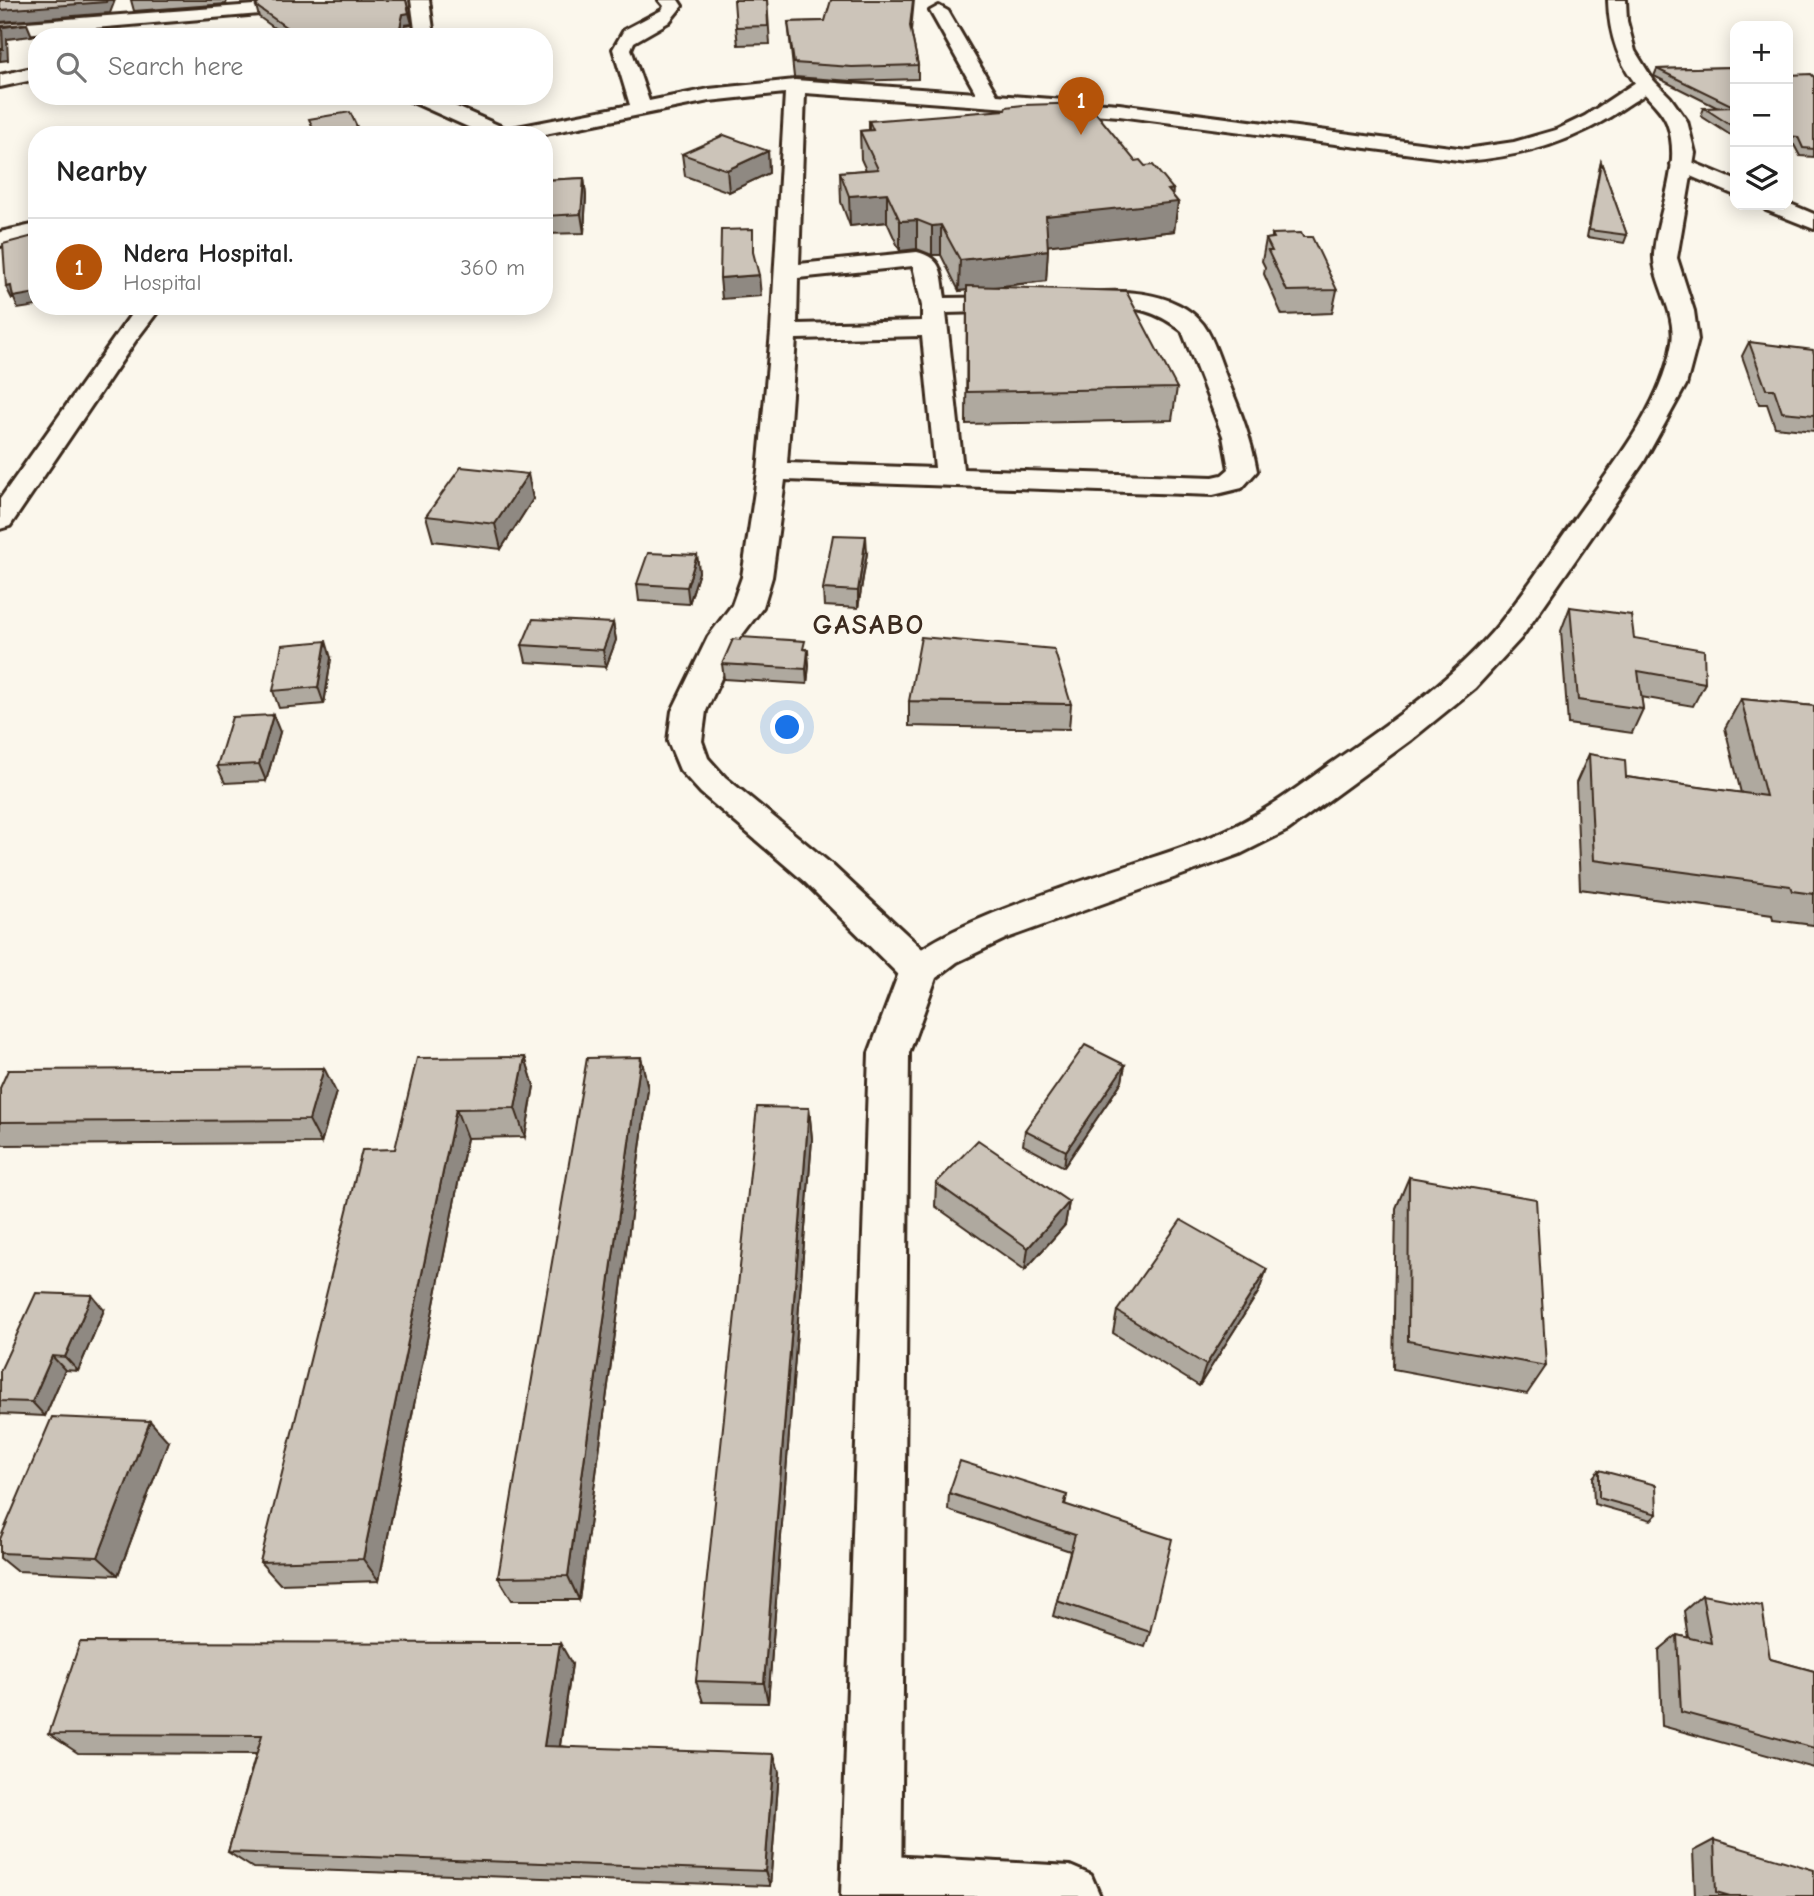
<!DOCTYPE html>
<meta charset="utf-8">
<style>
:root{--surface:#fff;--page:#f2f2f2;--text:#222;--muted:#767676;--line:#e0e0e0;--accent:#b45309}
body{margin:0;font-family:"Comic Neue",sans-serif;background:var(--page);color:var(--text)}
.controls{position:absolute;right:21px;top:21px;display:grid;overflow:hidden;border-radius:14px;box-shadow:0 4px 18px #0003}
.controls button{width:63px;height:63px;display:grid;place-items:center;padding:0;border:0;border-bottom:2px solid var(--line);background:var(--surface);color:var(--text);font:35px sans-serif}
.you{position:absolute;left:788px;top:728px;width:24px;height:24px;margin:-18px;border:5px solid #fff;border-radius:50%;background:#1a73e8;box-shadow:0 0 0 10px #1a73e833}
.badge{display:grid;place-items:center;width:46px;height:46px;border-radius:50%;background:var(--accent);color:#fff;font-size:23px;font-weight:700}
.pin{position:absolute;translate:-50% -58px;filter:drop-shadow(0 2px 4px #0008)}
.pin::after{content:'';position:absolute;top:37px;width:24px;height:21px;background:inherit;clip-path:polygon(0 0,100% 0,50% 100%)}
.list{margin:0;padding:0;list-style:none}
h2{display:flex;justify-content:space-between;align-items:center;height:91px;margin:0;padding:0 28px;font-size:30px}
h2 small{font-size:23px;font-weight:400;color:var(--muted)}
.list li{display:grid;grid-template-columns:46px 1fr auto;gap:21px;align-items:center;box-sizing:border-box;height:98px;padding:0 28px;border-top:2px solid var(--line)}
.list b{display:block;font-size:26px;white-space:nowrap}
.list p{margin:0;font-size:23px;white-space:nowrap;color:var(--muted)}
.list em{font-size:23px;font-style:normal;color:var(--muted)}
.icon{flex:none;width:38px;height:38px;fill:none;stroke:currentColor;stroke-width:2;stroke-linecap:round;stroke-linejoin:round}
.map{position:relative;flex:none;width:1814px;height:1896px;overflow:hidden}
.search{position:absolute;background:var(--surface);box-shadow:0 4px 18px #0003;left:28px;top:28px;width:525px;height:77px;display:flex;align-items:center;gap:18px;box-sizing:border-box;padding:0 24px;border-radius:28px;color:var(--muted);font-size:26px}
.panel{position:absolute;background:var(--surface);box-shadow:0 4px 18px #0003;left:28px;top:126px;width:525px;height:189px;border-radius:28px}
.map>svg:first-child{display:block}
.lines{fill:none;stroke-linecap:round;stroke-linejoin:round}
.minor-casing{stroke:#3b2a1e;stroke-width:6}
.secondary-casing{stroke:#3b2a1e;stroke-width:6}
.minor{fill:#fbf7ec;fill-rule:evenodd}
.secondary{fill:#fbf7ec;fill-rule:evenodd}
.wall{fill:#afa99f;stroke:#3b2a1e;stroke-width:2}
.shaded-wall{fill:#8f8982;stroke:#3b2a1e;stroke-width:2}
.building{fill:#ccc4b9;stroke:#3b2a1e;stroke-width:2}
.labels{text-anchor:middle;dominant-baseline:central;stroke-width:5;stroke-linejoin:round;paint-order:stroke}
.district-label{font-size:28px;font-weight:bold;letter-spacing:2px;fill:#3b2a1e;stroke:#fbf7ec}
</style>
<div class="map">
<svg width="1814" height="1896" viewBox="0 0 1814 1896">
<rect width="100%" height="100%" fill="#fbf7ec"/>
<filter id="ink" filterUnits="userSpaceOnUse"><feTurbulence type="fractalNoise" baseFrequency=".0143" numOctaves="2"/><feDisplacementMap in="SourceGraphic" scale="14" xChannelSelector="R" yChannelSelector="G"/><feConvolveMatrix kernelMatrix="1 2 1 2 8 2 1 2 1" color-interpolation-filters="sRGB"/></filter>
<g filter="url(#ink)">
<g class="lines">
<defs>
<g id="minor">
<polygon points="411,0 429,0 434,37 416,37"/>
<path d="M659,0H678L682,6L669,22L634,42L631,49L649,101L709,89L795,80L976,93L930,11L939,6L948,11L997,95L1119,104L1466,149L1514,142L1556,130L1585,116L1639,80H1653L1656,84C1649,94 1635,100 1625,107C1577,141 1525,156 1466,161L1119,116L805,93L799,264L917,252C944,259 941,274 945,298L1020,297L1029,299L1032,304L1029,309L1020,311L946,313L963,469L1213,477L1222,475L1229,469L1223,436L1182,331C1157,311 1136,306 1105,308C1093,309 1082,310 1071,307L1068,302L1071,297C1112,287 1175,289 1203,324C1214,339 1220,362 1227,379C1240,410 1251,438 1257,471L1242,488L1213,495L785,480L772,577L763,607L739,639L706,711L702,741L708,758L725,777L831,864L933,959L938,970L933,981L919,985L905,981L805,882L701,793L680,770L668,741L672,711L708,637L732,605L742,577L758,471L771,332L785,93L709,101L540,135H486L408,100L405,96H432L507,129L630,105L613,49L624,30L662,10L664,6ZM913,266L922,306V321L797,324L798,278ZM922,336L935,468L787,463L796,339Z"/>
<polygon points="254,5 263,10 260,14 0,36 0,24"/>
<polygon points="37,67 37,79 0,87 0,75"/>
<polygon points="1682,158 1735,180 1735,195 1674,169 1671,164 1674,159"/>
<polygon points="1788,203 1814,214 1814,229 1766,210 1763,205"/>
<polygon points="37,224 37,238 0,246 0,232"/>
<polygon points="137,306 162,306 136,340 10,526 0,529 0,499"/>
<polygon points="871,1855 1070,1866 1091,1875 1100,1896 847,1896 842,1884 850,1863"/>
</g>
<path id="secondary" d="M1608,0H1626L1627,21L1635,51L1653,80L1670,97L1687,121L1695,153L1677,258L1694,311L1698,340L1686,385L1643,463L1521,638L1475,688L1411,740L1288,830L1240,854L1007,938L957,962L936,978L909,1053L901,1896H841L869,1053L900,970C926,921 1152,862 1213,836C1257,818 1294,790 1333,762C1392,721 1454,679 1500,623C1530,585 1557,543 1586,503C1620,456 1662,402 1672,343C1677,311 1652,281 1654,254C1657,211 1683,166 1667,123C1662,110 1650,100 1641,90C1618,64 1609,34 1608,0Z"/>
</defs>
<use href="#minor" class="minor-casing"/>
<use href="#secondary" class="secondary-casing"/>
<use href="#minor" class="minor"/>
<use href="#secondary" class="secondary"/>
</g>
<g class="wall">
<polygon points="131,0 227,0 226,4 134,11"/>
<polygon points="258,0 406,0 412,24 405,25 403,37 287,37 259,17 256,6 259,2"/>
<polygon points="767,0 770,44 738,45 736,27"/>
<polygon points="825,21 911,31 918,65 918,79 852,81 794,77 788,22"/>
<polygon points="1735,67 1735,138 1701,116 1704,108 1718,108 1654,76 1657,69"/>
<polygon points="1788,75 1814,77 1814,157 1800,156 1794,145 1788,144"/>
<polygon points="869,121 1135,161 1172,195 1178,202 1174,231 1048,245 1046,281 995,287 1177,388 1172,420 966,424 967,290 959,291 941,255 932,255 917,249 900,251 887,222 850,226 841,202 840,172 866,170 861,159 860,131 869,130"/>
<polygon points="768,151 769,173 729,192 685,176 682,154"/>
<polygon points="1601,162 1627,235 1624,243 1587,237 1599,170"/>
<polygon points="584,178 586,196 584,233 544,234 544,180"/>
<polygon points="1272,234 1337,290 1332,313 1282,315 1264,274 1265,267 1262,261 1266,239 1272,238"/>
<polygon points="1749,342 1814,354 1814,431 1775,427 1767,404 1759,404 1742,356"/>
<polygon points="533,499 501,549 433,541 426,516"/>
<polygon points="867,553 858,608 824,606 823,589"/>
<polygon points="697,555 699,572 689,604 639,601 637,584"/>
<polygon points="1570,607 1634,638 1705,683 1693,706 1641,697 1643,709 1632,733 1568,724 1561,631"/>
<polygon points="613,623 616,640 606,667 526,662 522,645"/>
<polygon points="806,649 809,665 807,684 724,679 722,664"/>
<polygon points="331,658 324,704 279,708 273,691"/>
<polygon points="1741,699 1814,706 1814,925 1773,920 1772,915 1580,889 1576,783 1589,754 1626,777 1741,793 1725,728"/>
<polygon points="909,701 1071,704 1069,729 909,726"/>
<polygon points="280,732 266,781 225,783 217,766"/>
<polygon points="525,1057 534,1086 525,1137 467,1138 379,1581 280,1584 260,1562 395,1149"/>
<polygon points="641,1057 648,1089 579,1600 512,1600 498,1577"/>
<polygon points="1125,1065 1122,1081 1064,1167 1023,1145 1025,1130"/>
<polygon points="0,1088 336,1092 321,1143 3,1145 0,1142"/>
<polygon points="809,1108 812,1139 768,1703 703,1702 696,1681"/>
<polygon points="1409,1177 1546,1366 1527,1394 1393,1369 1396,1208"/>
<polygon points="936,1183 1069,1202 1065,1225 1025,1270 935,1206"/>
<polygon points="1259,1291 1199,1386 1113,1333 1117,1311"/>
<polygon points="104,1310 78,1371 65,1370 45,1416 0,1414 0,1371"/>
<polygon points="168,1441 118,1575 16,1571 0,1558 0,1539"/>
<polygon points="1599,1470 1657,1514 1651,1520 1594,1504 1593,1477"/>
<polygon points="949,1493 1067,1495 1065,1505 1150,1632 1145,1647 1053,1616 1070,1551 948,1510"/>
<polygon points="1702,1595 1770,1659 1814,1671 1814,1768 1662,1726 1659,1650 1677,1635 1688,1638 1684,1611"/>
<polygon points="572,1664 560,1746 779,1772 770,1886 253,1868 228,1852 256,1754 78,1753 49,1734"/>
<polygon points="1714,1840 1814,1896 1695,1896 1693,1851"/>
</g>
<g class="shaded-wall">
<polygon points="107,0 115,0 110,13 0,22 0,10"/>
<polygon points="913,0 914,0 910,41 910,26"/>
<polygon points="409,13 412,24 405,25 403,37 398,37 403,14"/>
<polygon points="27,24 32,36 7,39 8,60 0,61 2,27"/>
<polygon points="768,151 769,173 729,192 727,170"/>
<polygon points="584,178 586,196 584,233 581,214"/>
<polygon points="1173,189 1172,202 1178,202 1174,231 1044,246 1046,216"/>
<polygon points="887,193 887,222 850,226 849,196"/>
<polygon points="917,220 917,249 900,251 900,221"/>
<polygon points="941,225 941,255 932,255 932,226"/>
<polygon points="1048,250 1046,281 959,291 960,260"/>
<polygon points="759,275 761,296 722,299 720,278"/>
<polygon points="11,286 37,293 37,306 18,309 14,299 12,299 6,287"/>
<polygon points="528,474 533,499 501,549 495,524"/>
<polygon points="866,536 867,553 858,608 858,591"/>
<polygon points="697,555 699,572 689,604 687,587"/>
<polygon points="613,623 616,640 606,667 603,650"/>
<polygon points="326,641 331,658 324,704 318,687"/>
<polygon points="808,650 809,665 807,684 806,669"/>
<polygon points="273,715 280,732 266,781 259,764"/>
<polygon points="525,1057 534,1086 525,1137 515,1108"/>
<polygon points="641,1057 648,1089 579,1600 568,1576"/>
<polygon points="1125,1065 1122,1081 1064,1167 1066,1151"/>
<polygon points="324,1068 336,1092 321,1143 309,1120"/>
<polygon points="809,1108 812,1139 768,1703 764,1683"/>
<polygon points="456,1109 467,1138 379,1581 363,1559"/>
<polygon points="1069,1202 1065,1225 1025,1270 1028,1248"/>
<polygon points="1267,1269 1259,1291 1199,1386 1206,1365"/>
<polygon points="92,1295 104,1310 78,1371 65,1357"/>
<polygon points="52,1356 65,1370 45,1416 32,1402"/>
<polygon points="150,1421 168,1441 118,1575 98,1557"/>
<polygon points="560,1643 572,1664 557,1765 544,1746"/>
<polygon points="774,1754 779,1772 770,1886 765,1871"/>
</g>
<g class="building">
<polygon points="0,0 107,0 106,2 0,10"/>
<polygon points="261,0 406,0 409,13 403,14 398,37 300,37 256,6"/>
<polygon points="734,0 767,0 768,26 736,27"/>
<polygon points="831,0 913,0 910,26 918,65 852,67 794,63 788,22 825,21"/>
<polygon points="27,24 2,27 3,49 0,49 0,26"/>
<polygon points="1735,67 1735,107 1657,69"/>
<polygon points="1811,74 1814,77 1814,149 1803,148 1798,137 1788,136 1788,75"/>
<polygon points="1088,103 1135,161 1140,160 1145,166 1153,165 1173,189 1168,190 1178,202 1046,216 1048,250 960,260 941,225 932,226 917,220 900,221 887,193 849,196 840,172 878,169 860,131 873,130 869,121 1005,110 1006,107 1023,105"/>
<polygon points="1735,107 1735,128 1704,108"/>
<polygon points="350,112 361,135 316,135 309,119"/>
<polygon points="724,135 768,151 727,170 682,154"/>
<polygon points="1601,162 1627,235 1589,230"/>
<polygon points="584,178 581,214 544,216 544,180"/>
<polygon points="753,229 753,252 759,275 720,278 721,230"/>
<polygon points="1301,233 1303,237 1312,237 1337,290 1287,291 1268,251 1272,251 1266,239 1274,238 1272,234"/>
<polygon points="37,235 37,293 13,297 11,286 6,287 3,244"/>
<polygon points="967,286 1126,291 1177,388 967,392"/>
<polygon points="1749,342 1813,350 1814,354 1814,415 1782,412 1774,389 1766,389"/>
<polygon points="461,467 528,474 495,524 426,516"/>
<polygon points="833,535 866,536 858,591 823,589"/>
<polygon points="648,553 697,555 687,587 637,584"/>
<polygon points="1570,607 1631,615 1634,638 1704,650 1705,683 1638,671 1643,709 1578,700"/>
<polygon points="533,619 613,623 603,650 522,645"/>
<polygon points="741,637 805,641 803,649 808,650 806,669 722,664 733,639 740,640"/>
<polygon points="921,637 1054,649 1071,704 909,701"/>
<polygon points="326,641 318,687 273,691 282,645"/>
<polygon points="1741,699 1814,706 1814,894 1792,891 1790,886 1594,860 1589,754 1625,760 1626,777 1766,796"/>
<polygon points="273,715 259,764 217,766 232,717"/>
<polygon points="1085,1045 1125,1065 1066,1151 1025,1130"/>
<polygon points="525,1057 515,1108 456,1109 363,1559 260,1562 362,1150 395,1149 417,1058"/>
<polygon points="641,1057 568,1576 498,1577 587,1058"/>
<polygon points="324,1068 309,1120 0,1122 0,1088 8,1070"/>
<polygon points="757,1107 809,1108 764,1683 696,1681"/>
<polygon points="978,1140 1069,1202 1028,1248 936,1183"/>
<polygon points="1409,1177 1536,1199 1546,1366 1408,1341"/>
<polygon points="1181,1220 1267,1269 1206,1365 1117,1311"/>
<polygon points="36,1293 92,1295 65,1357 52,1356 32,1402 0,1401 0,1371"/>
<polygon points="52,1417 150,1421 98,1557 0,1553 0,1539"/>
<polygon points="960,1461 1067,1495 1064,1504 1172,1539 1150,1632 1057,1601 1075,1535 949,1493"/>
<polygon points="1599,1470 1656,1485 1657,1514 1599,1498"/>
<polygon points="1702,1595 1762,1606 1770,1659 1814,1671 1814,1748 1681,1712 1677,1635 1711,1643"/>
<polygon points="80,1642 560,1643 544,1746 774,1754 765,1871 228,1852 262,1735 49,1734"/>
<polygon points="1714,1840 1814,1870 1814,1896 1730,1896 1716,1892"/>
</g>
</g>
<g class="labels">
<g class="district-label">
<text x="869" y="625">GASABO</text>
</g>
</g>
</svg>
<div class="controls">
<button>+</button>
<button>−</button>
<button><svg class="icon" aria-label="layers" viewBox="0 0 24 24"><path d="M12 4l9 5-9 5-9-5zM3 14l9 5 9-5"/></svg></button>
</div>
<div class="you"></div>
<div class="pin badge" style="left:1081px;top:135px">1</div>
<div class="search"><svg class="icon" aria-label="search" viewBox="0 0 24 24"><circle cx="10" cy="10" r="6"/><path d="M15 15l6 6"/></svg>Search here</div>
<section class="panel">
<h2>Nearby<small></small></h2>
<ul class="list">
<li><span class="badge">1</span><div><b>Ndera Hospital.</b><p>Hospital</p></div><em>360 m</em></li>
</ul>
</section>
</div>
